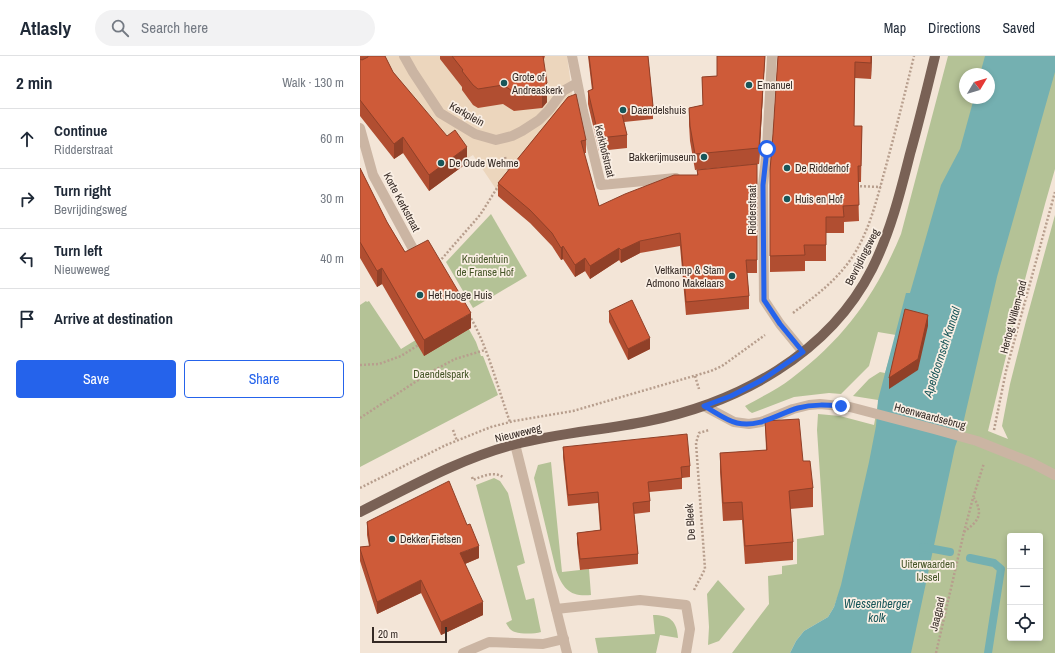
<!DOCTYPE html>
<meta charset="utf-8">
<style>
:root{--surface:#fff;--page:#f2f2f3;--text:#1f2937;--muted:#747a83;--line:#e0e1e3;--accent:#2563eb}
body{margin:0;font-family:"Archivo Narrow",sans-serif;background:var(--page);color:var(--text)}
.controls{position:absolute;right:12px;bottom:12px;display:grid;overflow:hidden;border-radius:4px;box-shadow:0 2px 6px #0003}
.controls button{width:36px;height:36px;display:grid;place-items:center;padding:0;border:0;border-bottom:1px solid var(--line);background:var(--surface);color:var(--text);font:20px sans-serif}
.compass{position:absolute;left:599px;top:12px;width:36px;height:36px;border-radius:50%;background:var(--surface);box-shadow:0 2px 6px #0003;rotate:52deg}
.scale{position:absolute;left:12px;bottom:10px;width:75px;box-sizing:border-box;padding-left:4px;border:2px solid #352a25;border-top:0;font-size:11px;line-height:14px;white-space:nowrap;color:#352a25;-webkit-text-stroke:3px #faefe4;paint-order:stroke}
.stop{position:absolute;width:12px;height:12px;margin:-9px;border:3px solid #2563eb;border-radius:50%;background:#fff}
.stop.end{background:#2563eb;border-color:#fff;box-shadow:0 1px 4px #0008}
.list{margin:0;padding:0;list-style:none}
h2{display:flex;justify-content:space-between;align-items:center;height:52px;margin:0;padding:0 16px;font-size:17px}
h2 small{font-size:13px;font-weight:400;color:var(--muted)}
.list li{display:grid;grid-template-columns:26px 1fr auto;gap:12px;align-items:center;box-sizing:border-box;height:60px;padding:0 16px;border-top:1px solid var(--line)}
.list b{display:block;font-size:15px;white-space:nowrap}
.list p{margin:0;font-size:13px;white-space:nowrap;color:var(--muted)}
.list em{font-size:13px;font-style:normal;color:var(--muted)}
.actions{display:flex;gap:8px;padding:12px 16px}
.actions a{flex:1;padding:9px 0;border:1px solid var(--accent);border-radius:4px;text-align:center;font-size:14px;color:var(--accent)}
.actions .main{background:var(--accent);color:#fff}
.icon{flex:none;width:22px;height:22px;fill:none;stroke:currentColor;stroke-width:2;stroke-linecap:round;stroke-linejoin:round}
.map{position:relative;flex:none;width:695px;height:597px;overflow:hidden}
header{display:flex;align-items:center;gap:24px;box-sizing:border-box;height:56px;padding:0 20px;background:var(--surface);border-bottom:1px solid var(--line)}
header strong{font-size:19px}
nav{display:flex;gap:22px;margin-inline-start:auto;font-size:14px}
.search{width:280px;height:36px;background:var(--page);display:flex;align-items:center;gap:10px;box-sizing:border-box;padding:0 14px;border-radius:22px;color:var(--muted);font-size:15px}
main{display:flex}
aside{flex:1;background:var(--surface)}
.map>svg:first-child{display:block}
.green{fill:#b4c296;fill-rule:evenodd}
.plaza{fill:#ecd6bd}
.water{fill:#74b0b1}
.lines{fill:none;stroke-linecap:round;stroke-linejoin:round}
.stream{stroke:#74b0b1;stroke-width:8}
.path{stroke:#b79e8d;stroke-width:2.5;stroke-dasharray:2 2;stroke-linecap:butt}
.minor{stroke:#cbb5a3;stroke-width:10}
.major{stroke:#796155;stroke-width:10}
.wall{fill:#b14e31}
.shaded-wall{fill:#904028}
.building{fill:#ce5b39;stroke:#904028}
.route{stroke:#2563eb;stroke-width:5}
.poi-dot{fill:#185659;stroke:#faefe4;stroke-width:1.5}
.labels{text-anchor:middle;dominant-baseline:central;stroke-width:3.5;stroke-linejoin:round;paint-order:stroke}
.poi-label{font-size:11px;fill:#352a25;stroke:#faefe4;text-anchor:start}
.street-label{font-size:11px;fill:#352a25;stroke:#faefe4}
.park-label{font-size:11px;fill:#455527;stroke:#faefe4}
.water-label{font-size:12px;font-style:italic;fill:#185659;stroke:#faefe4}
</style>
<header>
<strong>Atlasly</strong>
<div class="search"><svg class="icon" aria-label="search" viewBox="0 0 24 24"><circle cx="10" cy="10" r="6"/><path d="M15 15l6 6"/></svg>Search here</div>
<nav><a>Map</a><a>Directions</a><a>Saved</a></nav>
</header>
<main>
<aside>
<h2>2 min<small>Walk · 130 m</small></h2>
<ul class="list">
<li><svg class="icon" aria-label="ahead" viewBox="0 0 24 24"><path d="M12 20V5M6 11l6-6 6 6"/></svg><div><b>Continue</b><p>Ridderstraat</p></div><em>60 m</em></li>
<li><svg class="icon" aria-label="right" viewBox="0 0 24 24"><path d="M7 20v-9h11M14 6l5 5-5 5"/></svg><div><b>Turn right</b><p>Bevrijdingsweg</p></div><em>30 m</em></li>
<li><svg class="icon" aria-label="left" viewBox="0 0 24 24"><path d="M17 20v-9H6M10 6l-5 5 5 5"/></svg><div><b>Turn left</b><p>Nieuweweg</p></div><em>40 m</em></li>
<li><svg class="icon" aria-label="arrive" viewBox="0 0 24 24"><path d="M6 21V4h12l-3 4 3 4H6"/></svg><div><b>Arrive at destination</b></div></li>
</ul>
<div class="actions"><a class="main">Save</a><a>Share</a></div>
</aside>
<div class="map">
<svg width="695" height="597" viewBox="0 0 695 597">
<rect width="100%" height="100%" fill="#f3e5d7"/>
<g class="green">
<path d="M588,0H695V113L685,148L659,246L628,375L648,383L642,370L650,328L666,265L695,159V597H463L478,540L474,551L468,561L444,575L436,585L430,597H372L409,548L408,520L422,518V510L437,508V483L464,479L457,374L458,358L480,360L514,369L519,342L518,344L493,340L509,323L520,316L525,317L536,279L518,276L509,310L481,338L469,337L434,341L392,357L389,355L385,350C401,341 418,333 432,322C485,282 516,238 541,178ZM605,18H629V42H605ZM650,480H680V582H650Z"/>
<polygon points="131,158 167,220 113,252 86,206"/>
<polygon points="6,245 7,246 9,245 41,293 100,257 116,286 121,300 123,300 138,339 0,411 0,249"/>
<path d="M191,406L202,516L229,513L231,539C210,541 203,533 196,514L174,422L178,409Z"/>
<path d="M134,422L140,425L148,437L165,507L157,510L166,544L174,542L181,576C174,578 162,578 155,576C151,575 148,571 146,567L152,564L116,429Z"/>
<polygon points="358,524 385,553 359,585 348,589 349,571 347,538"/>
<path d="M293,559C310,559 317,565 318,582L300,579L296,597H238L235,582L295,578Z"/>
</g>
<polygon class="plaza" points="18,0 84,0 112,41 109,45 112,47 115,44 137,39 162,54 166,53 166,0 207,0 214,51 140,139 113,99 105,104 86,95"/>
<polygon class="water" points="625,0 695,0 695,16 637,221 603,368 595,391 551,597 430,597 436,585 444,575 468,561 474,551 481,529 509,406 516,370 518,344 546,237 550,237 581,129 600,93 614,42 629,42 629,18 620,18"/>
<g class="lines">
<g class="stream">
<polyline points="563,491 590,496"/>
<polyline points="610,502 634,507 641,513 628,597"/>
</g>
<g class="path">
<polyline points="145,101 149,115 148,117"/>
<polyline points="496,130 521,131"/>
<polyline points="79,206 120,159 139,129"/>
<path d="M433,257C454,241 475,226 491,203C510,175 517,142 526,110C536,73 545,37 554,0"/>
<path d="M109,259C127,288 138,333 150,366"/>
<polyline points="0,309 19,308 41,300 60,288"/>
<polyline points="335,320 339,333"/>
<polyline points="0,362 69,317 95,303 125,294"/>
<polyline points="93,374 97,385"/>
<polyline points="634,374 646,315 695,136"/>
<path d="M112,421L113,424C123,420 133,415 143,421"/>
<polyline points="0,432 86,389 131,371 154,365 213,355 351,315 362,310 405,279"/>
<polyline points="604,476 613,442 624,407"/>
<polyline points="334,534 345,513 336,387 339,377 349,374"/>
<path d="M576,597L604,476C618,465 624,459 614,442"/>
</g>
<g class="minor">
<polyline points="44,0 53,16 80,57 115,78 136,84 152,80 162,75 179,64 189,54 203,35 217,27"/>
<polyline points="212,0 223,55 241,129 316,122"/>
<polyline points="412,0 407,93 403,129 404,244 420,268 443,296"/>
<polyline points="0,72 13,119 52,191"/>
<polyline points="344,350 374,366 389,368 401,366 433,353 449,349 460,348 490,351 574,373 617,385 672,407 695,419"/>
<polyline points="155,388 207,597"/>
<polyline points="196,553 280,544 326,549 330,573 326,597"/>
<polyline points="103,597 129,586 183,588 204,583"/>
</g>
<path class="major" d="M0,456C50,431 101,402 156,388C199,377 244,374 288,365C378,347 469,298 512,213C530,177 540,138 550,98C559,66 567,33 575,0"/>
</g>
<g class="wall">
<polygon points="0,0 25,0 33,16 107,107 69,135 43,97 34,103 0,60"/>
<polygon points="80,0 185,0 183,6 187,46 182,52 154,55 143,48 118,52 113,49 102,34 102,31 80,3"/>
<polygon points="228,0 288,0 293,50 293,63 264,66 267,79 267,92 239,95 228,48 228,35 232,34"/>
<polygon points="357,0 405,0 399,108 335,114 330,85 329,68 329,52 343,49 342,21 357,20"/>
<polygon points="418,0 512,0 511,23 495,22 494,70 502,70 501,126 498,126 499,165 484,166 484,177 466,177 466,205 445,205 445,215 410,216 410,114 413,78"/>
<polygon points="208,41 226,84 226,97 224,97 239,150 337,119 337,114 397,108 397,217 387,217 389,240 389,253 326,259 320,190 280,197 261,207 259,204 230,223 225,215 215,221 203,203 201,204 192,190 170,167 138,140 138,127"/>
<polygon points="0,112 27,166 45,196 111,272 64,300 22,228 17,231 0,202"/>
<polygon points="249,255 290,293 268,304 249,266"/>
<polygon points="405,365 443,405 453,432 453,451 430,453 433,486 433,504 385,508 382,464 363,465 360,416 360,397 406,394"/>
<polygon points="203,391 330,410 330,421 322,422 322,433 289,436 290,445 290,456 274,458 278,498 278,508 220,514 217,487 217,477 240,474 238,447 208,450 203,401"/>
<polygon points="7,466 119,502 105,508 123,559 81,579 61,537 17,558 0,505 0,491 9,490 7,479"/>
</g>
<g class="shaded-wall">
<polygon points="405,0 399,108 399,92"/>
<polygon points="511,0 512,0 512,1 511,23"/>
<polygon points="187,27 187,46 182,52 182,32"/>
<polygon points="43,81 43,97 34,103 34,88"/>
<polygon points="107,91 107,107 69,135 69,119"/>
<polygon points="280,185 280,197 261,207 261,194"/>
<polygon points="203,190 203,203 201,204 201,192"/>
<polygon points="259,192 259,204 230,223 230,210"/>
<polygon points="225,202 225,215 215,221 215,209"/>
<polygon points="22,212 22,228 17,231 17,215"/>
<polygon points="111,257 111,272 64,300 64,284"/>
<polygon points="568,259 568,270 558,314 529,333 529,322"/>
<polygon points="290,282 290,293 268,304 268,293"/>
<polygon points="119,490 119,502 100,510 100,497"/>
<polygon points="61,524 61,537 17,558 17,546"/>
<polygon points="123,546 123,559 81,579 81,566"/>
</g>
<g class="building">
<polygon points="8,0 25,0 33,16 87,80 95,74 107,91 69,119 43,81 34,88 0,44 0,3 2,4 8,1"/>
<polygon points="92,0 183,0 187,27 182,32 154,36 143,29 118,33 113,29 102,15 103,14"/>
<polygon points="229,0 288,0 293,50 261,54 267,79 239,82 228,35 233,33"/>
<polygon points="357,0 405,0 399,92 335,98 330,70 329,52 343,49 342,21 357,20"/>
<polygon points="418,0 511,0 511,7 495,6 494,70 502,70 501,110 498,110 499,149 483,150 484,161 466,161 466,189 444,189 445,199 410,200 410,114 413,78"/>
<polygon points="216,38 226,84 221,85 239,150 265,138 314,119 338,119 337,114 397,108 397,204 386,204 389,240 326,246 320,177 280,185 261,194 259,192 230,210 225,202 215,209 203,190 201,192 192,177 170,154 138,127 208,41"/>
<polygon points="0,112 27,166 45,196 68,184 111,257 64,284 22,212 17,215 0,186"/>
<polygon points="272,244 290,282 268,293 249,255"/>
<polygon points="545,253 568,259 558,303 529,322"/>
<polygon points="439,363 443,405 450,405 453,432 429,435 433,486 385,490 382,446 363,447 360,397 407,394 405,365"/>
<polygon points="327,378 330,410 321,411 322,422 288,426 290,445 273,447 278,498 220,503 217,477 241,474 238,436 208,439 203,391"/>
<polygon points="89,425 107,469 110,468 119,490 100,497 123,546 81,566 61,524 17,546 0,493 0,491 10,490 7,466"/>
</g>
<g class="lines">
<path class="route" d="M407,93L403,129L404,244L420,268L443,296L402,324L371,340L344,350C354,355 365,364 377,367C399,372 418,358 438,352C453,348 467,349 481,350"/>
</g>
<g class="poi-dot">
<circle cx="144" cy="27" r="4"/>
<circle cx="389" cy="29" r="4"/>
<circle cx="263" cy="54" r="4"/>
<circle cx="344" cy="101" r="4"/>
<circle cx="81" cy="107" r="4"/>
<circle cx="427" cy="112" r="4"/>
<circle cx="427" cy="143" r="4"/>
<circle cx="372" cy="220" r="4"/>
<circle cx="60" cy="239" r="4"/>
<circle cx="32" cy="483" r="4"/>
</g>
<g class="labels">
<g class="poi-label">
<text x="152" y="21">Grote of<tspan x="152" dy="13">Andreaskerk</tspan></text>
<text x="397" y="29">Emanuel</text>
<text x="271" y="54">Daendelshuis</text>
<text x="336" y="101" text-anchor="end">Bakkerijmuseum</text>
<text x="89" y="107">De Oude Wehme</text>
<text x="435" y="112">De Ridderhof</text>
<text x="435" y="143">Huis en Hof</text>
<text x="364" y="214" text-anchor="end">Veltkamp &amp; Stam<tspan x="364" dy="13">Admono Makelaars</tspan></text>
<text x="68" y="239">Het Hooge Huis</text>
<text x="40" y="483">Dekker Fietsen</text>
</g>
<g class="street-label">
<text transform="translate(107 58) rotate(29)">Kerkplein</text>
<text transform="translate(245 95) rotate(76)">Kerkhofstraat</text>
<text transform="translate(42 146) rotate(62)">Korte Kerkstraat</text>
<text transform="translate(392 154) rotate(-90)">Ridderstraat</text>
<text transform="translate(502 201) rotate(-63)">Bevrijdingsweg</text>
<text transform="translate(653 261) rotate(-75)">Hertog Willem-pad</text>
<text transform="translate(570 360) rotate(15)">Hoenwaardsebrug</text>
<text transform="translate(158 377) rotate(-14)">Nieuweweg</text>
<text transform="translate(330 466) rotate(-94)">De Bleek</text>
<text transform="translate(577 558) rotate(-77)">Jaagpad</text>
</g>
<g class="park-label">
<text x="125" y="203">Kruidentuin<tspan x="125" dy="13">de Franse Hof</tspan></text>
<text x="81" y="318">Daendelspark</text>
<text x="568" y="508">Uiterwaarden<tspan x="568" dy="13">IJssel</tspan></text>
</g>
<g class="water-label">
<text transform="translate(582 296) rotate(-72)">Apeldoornsch Kanaal</text>
<text x="517" y="548">Wiessenberger<tspan x="517" dy="14">kolk</tspan></text>
</g>
</g>
</svg>
<div class="controls">
<button>+</button>
<button>−</button>
<button><svg class="icon" aria-label="locate" viewBox="0 0 24 24"><circle cx="12" cy="12" r="6"/><path d="M12 2v4M12 18v4M2 12h4M18 12h4"/></svg></button>
</div>
<svg class="compass" viewBox="-18 -18 36 36"><path d="M0-13l5 13h-10z" fill="#e53935"/><path d="M0 13l5-13h-10z" fill="#747a83"/></svg>
<div class="scale">20 m</div>
<div class="stop" style="left:407px;top:93px"></div>
<div class="stop end" style="left:481px;top:350px"></div>
</div>
</main>
